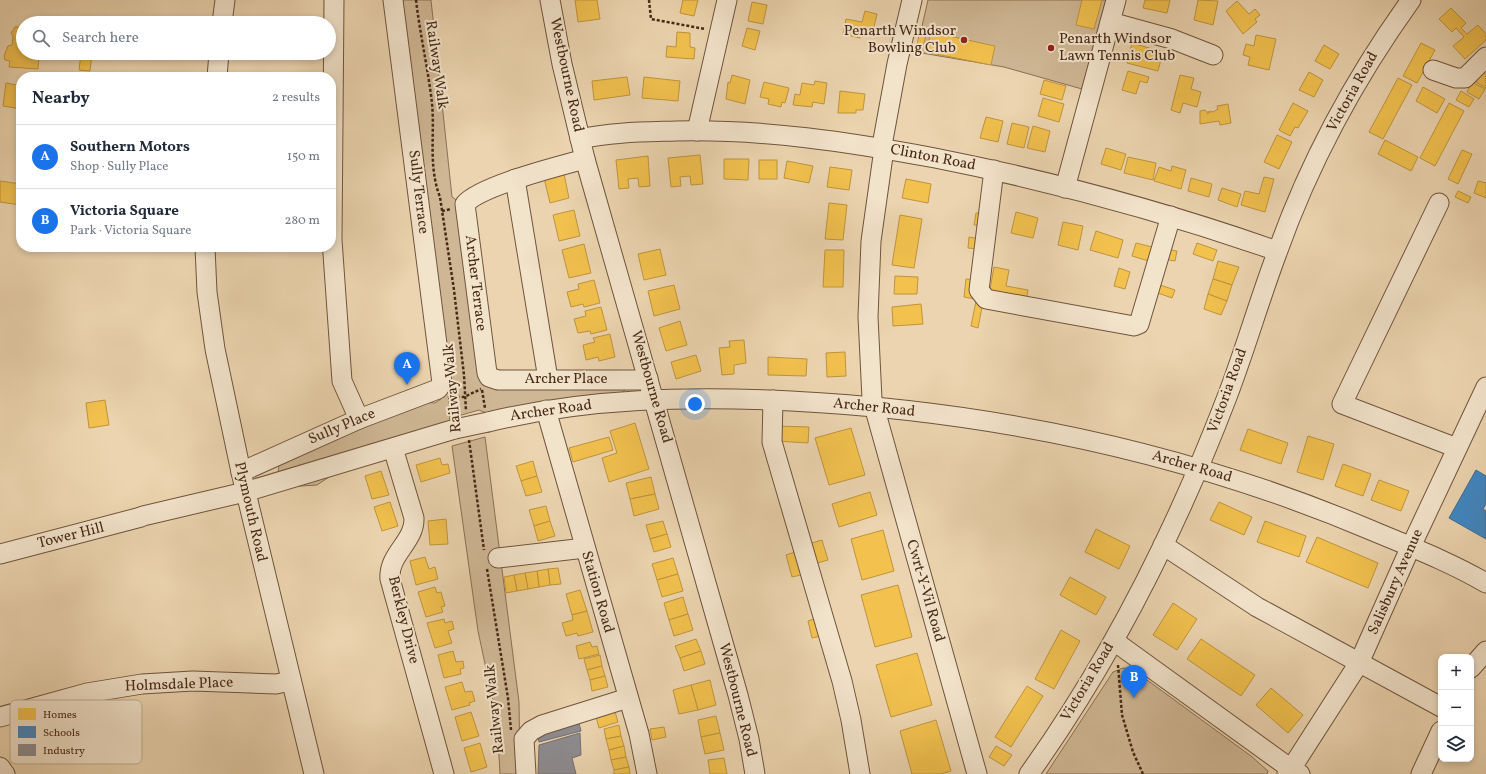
<!DOCTYPE html>
<meta charset="utf-8">
<style>
:root{--surface:#fff;--page:#f2f2f3;--text:#1f2937;--muted:#747a83;--line:#e0e1e3;--accent:#1a73e8}
body{margin:0;font-family:Vollkorn,serif;background:var(--page);color:var(--text)}
.controls{position:absolute;right:12px;bottom:12px;display:grid;overflow:hidden;border-radius:8px;box-shadow:0 2px 6px #0003}
.controls button{width:36px;height:36px;display:grid;place-items:center;padding:0;border:0;border-bottom:1px solid var(--line);background:var(--surface);color:var(--text);font:20px sans-serif}
.you{position:absolute;left:695px;top:404px;width:14px;height:14px;margin:-10px;border:3px solid #fff;border-radius:50%;background:#1a73e8;box-shadow:0 0 0 6px #1a73e833}
.badge{display:grid;place-items:center;width:26px;height:26px;border-radius:50%;background:var(--accent);color:#fff;font-size:13px;font-weight:700}
.pin{position:absolute;translate:-50% -33px;filter:drop-shadow(0 1px 2px #0008)}
.pin::after{content:'';position:absolute;top:21px;width:14px;height:12px;background:inherit;clip-path:polygon(0 0,100% 0,50% 100%)}
.list{margin:0;padding:0;list-style:none}
h2{display:flex;justify-content:space-between;align-items:center;height:52px;margin:0;padding:0 16px;font-size:17px}
h2 small{font-size:13px;font-weight:400;color:var(--muted)}
.list li{display:grid;grid-template-columns:26px 1fr auto;gap:12px;align-items:center;box-sizing:border-box;height:64px;padding:0 16px;border-top:1px solid var(--line)}
.list b{display:block;font-size:15px;white-space:nowrap}
.list p{margin:0;font-size:13px;white-space:nowrap;color:var(--muted)}
.list em{font-size:13px;font-style:normal;color:var(--muted)}
.icon{flex:none;width:22px;height:22px;fill:none;stroke:currentColor;stroke-width:2;stroke-linecap:round;stroke-linejoin:round}
.map{position:relative;flex:none;width:1486px;height:774px;overflow:hidden}
.search{position:absolute;background:var(--surface);box-shadow:0 2px 6px #0003;left:16px;top:16px;width:320px;height:44px;display:flex;align-items:center;gap:10px;box-sizing:border-box;padding:0 14px;border-radius:22px;color:var(--muted);font-size:15px}
.panel{position:absolute;background:var(--surface);box-shadow:0 2px 6px #0003;left:16px;top:72px;width:320px;height:180px;border-radius:16px}
.map>svg:first-child{display:block}
.green{fill:#cfb795;stroke:#8b7056}
.homes{fill:#f2c14e;stroke:#bf943d}
.schools{fill:#3f88c5;stroke:#416c90}
.industry{fill:#8d8d92;stroke:#786f6d}
.lines{fill:none;stroke-linecap:round;stroke-linejoin:round}
.minor-casing{stroke:#70543c;stroke-width:21}
.path{stroke:#472a16;stroke-width:2.5;stroke-dasharray:3 2;stroke-linecap:butt}
.minor{stroke:#f2e3cb;stroke-width:19}
.minor-bridge-casing{stroke:#70543c;stroke-width:21;stroke-linecap:butt}
.minor-bridge{stroke:#f2e3cb;stroke-width:19}
.poi-dot{fill:#8f2418;stroke:#f2e3cb;stroke-width:1.5}
.labels{text-anchor:middle;dominant-baseline:central;stroke-width:4;stroke-linejoin:round;paint-order:stroke}
.poi-label{font-size:15px;fill:#472a16;stroke:#f2e3cb;text-anchor:end}
.street-label{font-size:15px;fill:#472a16;stroke:#f2e3cb}
.key{fill:#f2e3cb;stroke:#bfac95;stroke-width:1}
.key-label{font-size:11px;fill:#472a16}
</style>
<div class="map">
<svg width="1486" height="774" viewBox="0 0 1486 774">
<rect width="100%" height="100%" fill="#ebd4af"/>
<filter id="stains"><feTurbulence type="fractalNoise" baseFrequency=".005" numOctaves="4"/><feColorMatrix values="0 0 0 0 .2 0 0 0 0 .09 0 0 0 0 .02 0 0 0 .5 -.17"/></filter>
<radialGradient id="worn" r=".72"><stop offset=".6" stop-color="#630" stop-opacity="0"/><stop offset="1" stop-color="#630" stop-opacity=".3"/></radialGradient>
<g class="green">
<path d="M399,0H431L452,197L458,201L495,370L623,380L625,390L619,395L491,415L479,410L458,416L455,404L449,406L450,424L335,473L317,485L287,487C279,477 275,472 282,459L375,423L380,415L421,402L435,403L441,399L439,394Z"/>
<polygon points="928,0 1106,0 1082,89 1004,67 916,52"/>
<polygon points="485,437 519,702 520,774 500,774 497,720 478,631 452,446"/>
<polygon points="1123,668 1132,669 1251,756 1268,771 1267,774 1046,774 1113,672"/>
</g>
<g class="homes">
<polygon points="575,0 597,0 600,19 578,22"/>
<polygon points="683,0 698,0 694,16 680,13"/>
<polygon points="1082,0 1102,0 1094,29 1076,25"/>
<polygon points="1145,0 1170,0 1167,13 1143,8"/>
<polygon points="1198,0 1218,1 1213,25 1194,20"/>
<polygon points="1237,1 1249,14 1255,9 1260,15 1255,19 1257,22 1243,34 1226,11"/>
<polygon points="752,2 767,5 763,24 748,21"/>
<polygon points="1451,8 1466,23 1461,28 1467,34 1478,25 1486,34 1486,40 1465,59 1453,46 1464,37 1456,28 1452,32 1439,19"/>
<polygon points="865,11 877,14 873,31 862,29 860,38 843,34 846,19 862,22"/>
<polygon points="15,27 23,27 23,53 44,53 44,55 39,54 38,69 9,67 10,61 5,60 4,56 8,46 12,45 13,36 11,33"/>
<polygon points="747,28 760,31 755,50 742,46"/>
<polygon points="920,31 927,32 922,50 916,49"/>
<polygon points="677,32 690,33 690,47 695,48 694,59 666,57 667,46 676,47"/>
<polygon points="931,32 995,46 991,65 926,52"/>
<polygon points="1256,35 1276,39 1269,70 1248,65 1250,57 1243,55 1246,44 1254,46"/>
<polygon points="1132,43 1163,52 1158,71 1127,63"/>
<polygon points="1421,43 1435,50 1417,83 1403,76"/>
<polygon points="1324,45 1339,54 1330,69 1315,61"/>
<polygon points="1082,51 1089,53 1087,60 1080,59"/>
<polygon points="81,53 92,53 90,71 79,70"/>
<polygon points="1128,71 1149,77 1147,83 1140,81 1136,94 1122,90"/>
<polygon points="1309,72 1323,80 1314,97 1299,90"/>
<polygon points="1482,72 1486,74 1486,88 1476,82"/>
<polygon points="732,75 750,80 745,104 726,99 728,82 730,83"/>
<polygon points="1180,75 1194,78 1191,89 1201,92 1197,107 1183,103 1180,113 1171,110"/>
<polygon points="627,77 630,95 594,100 592,81"/>
<polygon points="644,77 680,81 678,101 642,98"/>
<polygon points="1398,78 1412,85 1383,139 1369,132"/>
<polygon points="1044,80 1066,86 1062,100 1040,94"/>
<polygon points="815,81 827,83 824,104 813,102 812,107 793,105 795,94 800,95 802,83 814,85"/>
<polygon points="764,82 789,88 785,103 782,102 781,107 768,104 769,99 760,97"/>
<polygon points="1472,82 1485,89 1479,99 1467,92"/>
<polygon points="6,83 21,86 21,109 3,106"/>
<polygon points="1423,87 1445,99 1437,113 1416,101"/>
<polygon points="840,91 865,94 863,110 856,110 856,113 838,113"/>
<polygon points="1461,91 1474,99 1469,107 1456,100"/>
<polygon points="1043,98 1064,104 1059,122 1038,116"/>
<polygon points="1293,103 1308,111 1298,128 1295,127 1290,136 1279,130"/>
<polygon points="1449,103 1464,111 1435,166 1420,158"/>
<polygon points="1228,104 1231,123 1220,125 1219,121 1200,124 1200,111 1205,110 1208,114 1208,111 1210,113 1210,111 1213,112 1218,109 1217,106"/>
<polygon points="986,117 1003,121 998,142 980,138"/>
<polygon points="1012,123 1029,127 1024,148 1007,144"/>
<polygon points="1033,126 1050,131 1045,152 1027,148"/>
<polygon points="1277,135 1292,142 1279,169 1264,162"/>
<polygon points="1385,140 1418,157 1411,171 1378,154"/>
<polygon points="1106,148 1126,154 1121,170 1101,164"/>
<polygon points="1462,150 1472,154 1458,184 1448,179"/>
<polygon points="700,155 703,184 691,185 690,176 680,177 681,186 671,187 668,158"/>
<polygon points="648,156 650,186 639,187 638,178 628,179 629,188 619,189 616,160"/>
<polygon points="1128,157 1156,163 1153,180 1124,173"/>
<polygon points="724,159 749,159 748,180 724,179"/>
<rect x="759" y="160" width="18" height="19"/>
<polygon points="787,161 813,166 809,183 784,178"/>
<polygon points="1172,166 1186,170 1181,189 1154,181 1159,167 1171,171"/>
<polygon points="830,167 852,170 849,190 827,187"/>
<polygon points="564,174 569,198 550,203 544,178"/>
<polygon points="1264,177 1274,179 1265,212 1241,205 1245,191 1259,194"/>
<polygon points="1191,178 1212,184 1209,197 1188,191"/>
<polygon points="906,179 931,184 928,203 902,198"/>
<polygon points="0,181 21,184 21,205 0,202"/>
<polygon points="1478,181 1486,183 1486,198 1474,193"/>
<polygon points="1222,188 1241,194 1237,207 1218,200"/>
<polygon points="1458,191 1471,197 1468,203 1455,197"/>
<polygon points="829,203 847,205 843,240 825,239"/>
<polygon points="574,210 580,236 559,241 553,215"/>
<polygon points="1016,212 1038,218 1033,238 1011,233"/>
<polygon points="976,213 984,214 982,226 974,225"/>
<polygon points="900,215 922,219 914,268 892,265"/>
<polygon points="1063,222 1083,226 1078,250 1058,245"/>
<polygon points="1096,231 1123,240 1118,258 1090,250"/>
<polygon points="969,237 980,239 979,249 968,248"/>
<polygon points="1136,243 1156,248 1152,262 1132,256"/>
<polygon points="1197,243 1217,250 1213,261 1193,254"/>
<polygon points="584,244 591,273 569,278 562,250"/>
<polygon points="660,249 666,275 644,280 638,254"/>
<polygon points="1166,249 1177,251 1175,261 1164,259"/>
<polygon points="825,250 844,250 843,287 823,287"/>
<polygon points="1218,261 1239,267 1232,285 1213,279"/>
<polygon points="994,267 1009,270 1006,286 1028,290 1026,302 989,295"/>
<polygon points="1119,268 1130,272 1125,289 1114,286"/>
<polygon points="895,276 918,277 917,294 894,294"/>
<polygon points="966,279 977,280 975,299 964,297"/>
<polygon points="1213,279 1232,285 1227,301 1208,294"/>
<polygon points="594,280 600,303 584,307 583,304 571,307 567,292 579,289 578,284"/>
<polygon points="1157,284 1175,290 1172,298 1155,292"/>
<polygon points="674,285 680,309 654,316 648,291"/>
<polygon points="1208,294 1227,301 1221,315 1204,309"/>
<polygon points="976,301 983,302 978,328 971,326"/>
<polygon points="921,304 923,324 893,326 892,307"/>
<polygon points="601,307 607,330 591,334 590,331 578,333 574,319 586,316 585,311"/>
<polygon points="680,321 687,345 666,351 659,328"/>
<polygon points="610,334 615,357 599,361 598,357 586,360 583,345 595,342 593,338"/>
<polygon points="744,340 746,363 734,365 734,374 722,375 719,348 730,347 729,341"/>
<polygon points="845,352 846,376 827,377 826,353"/>
<polygon points="696,355 701,371 676,379 671,362"/>
<polygon points="768,357 807,359 806,376 768,375"/>
<polygon points="105,400 109,425 89,428 86,403"/>
<polygon points="635,423 649,469 609,482 602,458 617,453 610,431"/>
<polygon points="777,426 809,427 808,443 776,441"/>
<polygon points="851,428 865,475 829,485 815,438"/>
<polygon points="1248,429 1288,443 1281,464 1240,450"/>
<polygon points="1308,436 1334,444 1323,480 1297,472"/>
<polygon points="609,437 613,450 573,462 569,448"/>
<polygon points="440,458 442,465 448,464 450,473 421,482 416,465"/>
<polygon points="533,461 537,476 521,481 516,466"/>
<polygon points="1343,464 1371,474 1363,496 1335,486"/>
<polygon points="381,471 389,495 372,499 365,476"/>
<polygon points="537,476 542,492 526,496 521,481"/>
<polygon points="651,477 655,494 630,499 626,483"/>
<polygon points="1379,480 1409,491 1401,511 1371,500"/>
<polygon points="870,492 877,515 839,527 832,504"/>
<polygon points="655,494 659,509 634,516 630,499"/>
<polygon points="390,502 398,526 382,531 374,507"/>
<polygon points="1219,502 1252,517 1244,535 1210,520"/>
<polygon points="546,506 550,521 534,526 529,510"/>
<polygon points="446,519 448,544 430,545 428,521"/>
<polygon points="550,521 555,536 538,541 534,526"/>
<polygon points="663,521 667,534 650,539 646,525"/>
<polygon points="1265,521 1306,536 1299,557 1257,542"/>
<polygon points="1096,529 1130,546 1119,569 1085,552"/>
<polygon points="883,530 894,571 862,580 851,539"/>
<polygon points="667,534 671,547 654,552 650,539"/>
<polygon points="1317,537 1378,563 1368,588 1306,562"/>
<polygon points="822,540 828,560 814,564 808,544"/>
<polygon points="798,551 805,574 792,577 786,555"/>
<polygon points="425,557 429,569 435,567 438,579 416,585 410,561"/>
<polygon points="673,558 678,574 657,580 652,564"/>
<polygon points="558,568 561,584 550,585 548,569"/>
<polygon points="548,569 550,585 539,587 537,571"/>
<polygon points="537,571 539,587 528,589 525,573"/>
<polygon points="525,573 528,589 517,591 514,575"/>
<polygon points="678,574 683,591 662,597 657,580"/>
<polygon points="514,575 517,591 506,593 504,577"/>
<polygon points="1070,577 1106,597 1096,615 1060,595"/>
<polygon points="898,585 912,637 875,647 861,595"/>
<polygon points="435,587 437,593 441,592 445,606 441,607 443,612 426,617 418,592"/>
<polygon points="580,590 587,611 572,615 566,594"/>
<polygon points="683,597 688,614 669,620 664,603"/>
<polygon points="1173,603 1197,619 1177,650 1153,635"/>
<polygon points="587,611 593,632 578,636 577,633 566,636 562,623 573,620 572,615"/>
<polygon points="688,614 693,630 674,636 669,620"/>
<polygon points="820,617 825,635 812,638 808,621"/>
<polygon points="444,619 445,623 452,621 454,629 448,631 452,643 435,648 427,623"/>
<polygon points="1061,630 1080,641 1054,689 1035,679"/>
<polygon points="696,639 701,651 680,658 675,646"/>
<polygon points="1201,639 1255,675 1241,696 1187,659"/>
<polygon points="590,642 592,647 597,646 599,654 579,659 576,646"/>
<polygon points="453,651 456,662 463,661 464,668 460,669 461,674 444,678 438,655"/>
<polygon points="701,651 705,664 684,671 680,658"/>
<polygon points="917,653 932,705 891,717 876,665"/>
<polygon points="600,655 602,666 587,670 584,659"/>
<polygon points="602,666 605,676 590,680 587,670"/>
<polygon points="605,676 608,687 592,691 590,680"/>
<polygon points="710,680 716,705 698,710 691,685"/>
<polygon points="462,682 465,692 472,691 475,701 469,703 470,705 452,710 445,687"/>
<polygon points="691,685 698,710 679,714 673,690"/>
<polygon points="1027,686 1043,696 1011,747 995,737"/>
<polygon points="1271,688 1303,715 1288,733 1256,705"/>
<polygon points="614,708 618,722 599,728 595,713"/>
<polygon points="471,712 479,736 462,741 455,717"/>
<polygon points="716,716 720,733 701,737 698,720"/>
<polygon points="936,720 951,771 941,774 912,774 900,731"/>
<polygon points="619,725 621,736 606,739 604,729"/>
<polygon points="664,727 666,737 652,740 650,729"/>
<polygon points="720,733 724,750 705,754 701,737"/>
<polygon points="621,736 624,746 609,750 606,739"/>
<polygon points="480,743 487,767 471,772 464,748"/>
<polygon points="624,746 626,757 611,760 609,750"/>
<polygon points="996,746 1012,755 1004,766 989,757"/>
<polygon points="626,757 629,767 614,770 611,760"/>
<polygon points="724,758 727,774 710,774 708,760"/>
<polygon points="629,767 630,774 614,774 614,770"/>
</g>
<polygon class="schools" points="1476,470 1486,476 1486,504 1483,509 1486,511 1486,539 1449,518"/>
<g class="industry">
<polygon points="579,723 581,731 539,742 537,734"/>
<polygon points="580,733 581,755 572,758 576,774 538,774 539,745"/>
</g>
<g class="lines">
<defs>
<g id="minor">
<polyline points="334,0 332,240 342,381 359,419"/>
<polyline points="550,0 562,64 585,159 738,695 749,739 755,774"/>
<polyline points="912,0 897,64 883,140 883,156 871,241 868,317 872,399 977,774"/>
<polyline points="1110,22 1172,39 1213,55"/>
<polyline points="222,23 225,0"/>
<polyline points="1433,70 1456,78 1465,78 1486,57"/>
<polyline points="217,77 219,53"/>
<polyline points="697,131 727,0"/>
<path d="M580,139C611,132 644,132 676,131C764,129 849,142 935,158C1051,181 1166,212 1277,251"/>
<path d="M585,159C559,166 480,186 465,204L487,373L489,377L498,380H640L648,378"/>
<polyline points="994,170 979,290 986,299 1134,326 1139,324 1171,216"/>
<polyline points="515,179 548,379"/>
<polyline points="1065,188 1116,0"/>
<polyline points="1439,203 1342,404 1457,448"/>
<polyline points="205,247 207,292 215,349 241,472 314,774"/>
<polyline points="773,400 772,442 842,681 851,720 860,774"/>
<polyline points="546,410 639,734 647,774"/>
<path d="M488,422C587,398 690,396 791,401C991,411 1189,453 1373,531C1411,547 1450,562 1486,583"/>
<path d="M393,448L414,518C415,542 388,554 390,579L444,774"/>
<polyline points="241,472 359,419 438,389 442,383 393,0"/>
<polyline points="143,516 245,492 455,429"/>
<polyline points="1163,545 1257,607 1441,707"/>
<polyline points="0,554 141,517"/>
<polyline points="498,558 585,548"/>
<polyline points="1114,641 1291,769 1287,774"/>
<polyline points="1471,668 1486,651"/>
<polyline points="0,717 87,693 142,684 193,681 276,684 291,681"/>
<polyline points="0,767 5,774"/>
<polyline points="526,774 524,739 531,731 542,725 628,698"/>
<path d="M1029,774C1112,658 1176,530 1227,397C1245,350 1259,301 1277,253C1309,163 1355,78 1411,0"/>
<polyline points="1300,774 1291,769 1359,663 1407,555 1486,387"/>
<polyline points="1421,774 1441,731"/>
</g>
</defs>
<use href="#minor" class="minor-casing"/>
<g class="path">
<path d="M416,0C420,34 428,69 432,103C435,135 428,166 440,197L454,290L464,375L466,411"/>
<polyline points="649,0 651,19 705,29"/>
<polyline points="442,211 451,209"/>
<polyline points="482,390 485,408"/>
<polyline points="452,414 449,397 464,397 481,389"/>
<polyline points="469,440 484,550"/>
<polyline points="487,569 508,698 511,730"/>
<polyline points="1118,665 1122,715 1133,752 1143,774"/>
</g>
<use href="#minor" class="minor"/>
<defs>
<polyline id="minor-bridge" points="455,429 488,422"/>
</defs>
<use href="#minor-bridge" class="minor-bridge-casing"/>
<use href="#minor-bridge" class="minor-bridge"/>
</g>
<g class="poi-dot">
<circle cx="964" cy="40" r="4"/>
<circle cx="1051" cy="48" r="4"/>
</g>
<g class="labels">
<g class="poi-label">
<text x="956" y="31">Penarth Windsor<tspan x="956" dy="17">Bowling Club</tspan></text>
<text x="1059" y="39" text-anchor="start">Penarth Windsor<tspan x="1059" dy="17">Lawn Tennis Club</tspan></text>
</g>
<g class="street-label">
<text transform="translate(436 65) rotate(82)">Railway Walk</text>
<text transform="translate(566 75) rotate(78)">Westbourne Road</text>
<text transform="translate(1353 92) rotate(-61)">Victoria Road</text>
<text transform="translate(933 158) rotate(11)">Clinton Road</text>
<text transform="translate(418 192) rotate(83)">Sully Terrace</text>
<text transform="translate(475 283) rotate(83)">Archer Terrace</text>
<text x="566" y="379">Archer Place</text>
<text transform="translate(651 387) rotate(74)">Westbourne Road</text>
<text transform="translate(453 388) rotate(-95)">Railway Walk</text>
<text transform="translate(1228 391) rotate(-70)">Victoria Road</text>
<text transform="translate(874 408) rotate(6)">Archer Road</text>
<text transform="translate(551 411) rotate(-8)">Archer Road</text>
<text transform="translate(342 427) rotate(-23)">Sully Place</text>
<text transform="translate(1192 467) rotate(16)">Archer Road</text>
<text transform="translate(250 512) rotate(77)">Plymouth Road</text>
<text transform="translate(71 536) rotate(-14)">Tower Hill</text>
<text transform="translate(1396 582) rotate(-66)">Salisbury Avenue</text>
<text transform="translate(925 591) rotate(74)">Cwrt-Y-Vil Road</text>
<text transform="translate(597 592) rotate(74)">Station Road</text>
<text transform="translate(403 620) rotate(76)">Berkley Drive</text>
<text transform="translate(1088 682) rotate(-59)">Victoria Road</text>
<text transform="translate(179 685) rotate(-2)">Holmsdale Place</text>
<text transform="translate(737 700) rotate(76)">Westbourne Road</text>
<text transform="translate(495 709) rotate(-96)">Railway Walk</text>
</g>
</g>
<rect x="10" y="700" width="132" height="64" rx="6" class="key"/>
<rect x="18" y="708" width="18" height="12" fill="#f2c14e"/>
<rect x="18" y="726" width="18" height="12" fill="#3f88c5"/>
<rect x="18" y="744" width="18" height="12" fill="#8d8d92"/>
<g class="key-label">
<text x="43" y="718">Homes</text>
<text x="43" y="736">Schools</text>
<text x="43" y="754">Industry</text>
</g>
<rect width="100%" height="100%" filter="url(#stains)"/>
<rect width="100%" height="100%" fill="url(#worn)"/>
</svg>
<div class="controls">
<button>+</button>
<button>−</button>
<button><svg class="icon" aria-label="layers" viewBox="0 0 24 24"><path d="M12 4l9 5-9 5-9-5zM3 14l9 5 9-5"/></svg></button>
</div>
<div class="you"></div>
<div class="pin badge" style="left:407px;top:385px">A</div>
<div class="pin badge" style="left:1134px;top:698px">B</div>
<div class="search"><svg class="icon" aria-label="search" viewBox="0 0 24 24"><circle cx="10" cy="10" r="6"/><path d="M15 15l6 6"/></svg>Search here</div>
<section class="panel">
<h2>Nearby<small>2 results</small></h2>
<ul class="list">
<li><span class="badge">A</span><div><b>Southern Motors</b><p>Shop · Sully Place</p></div><em>150 m</em></li>
<li><span class="badge">B</span><div><b>Victoria Square</b><p>Park · Victoria Square</p></div><em>280 m</em></li>
</ul>
</section>
</div>
